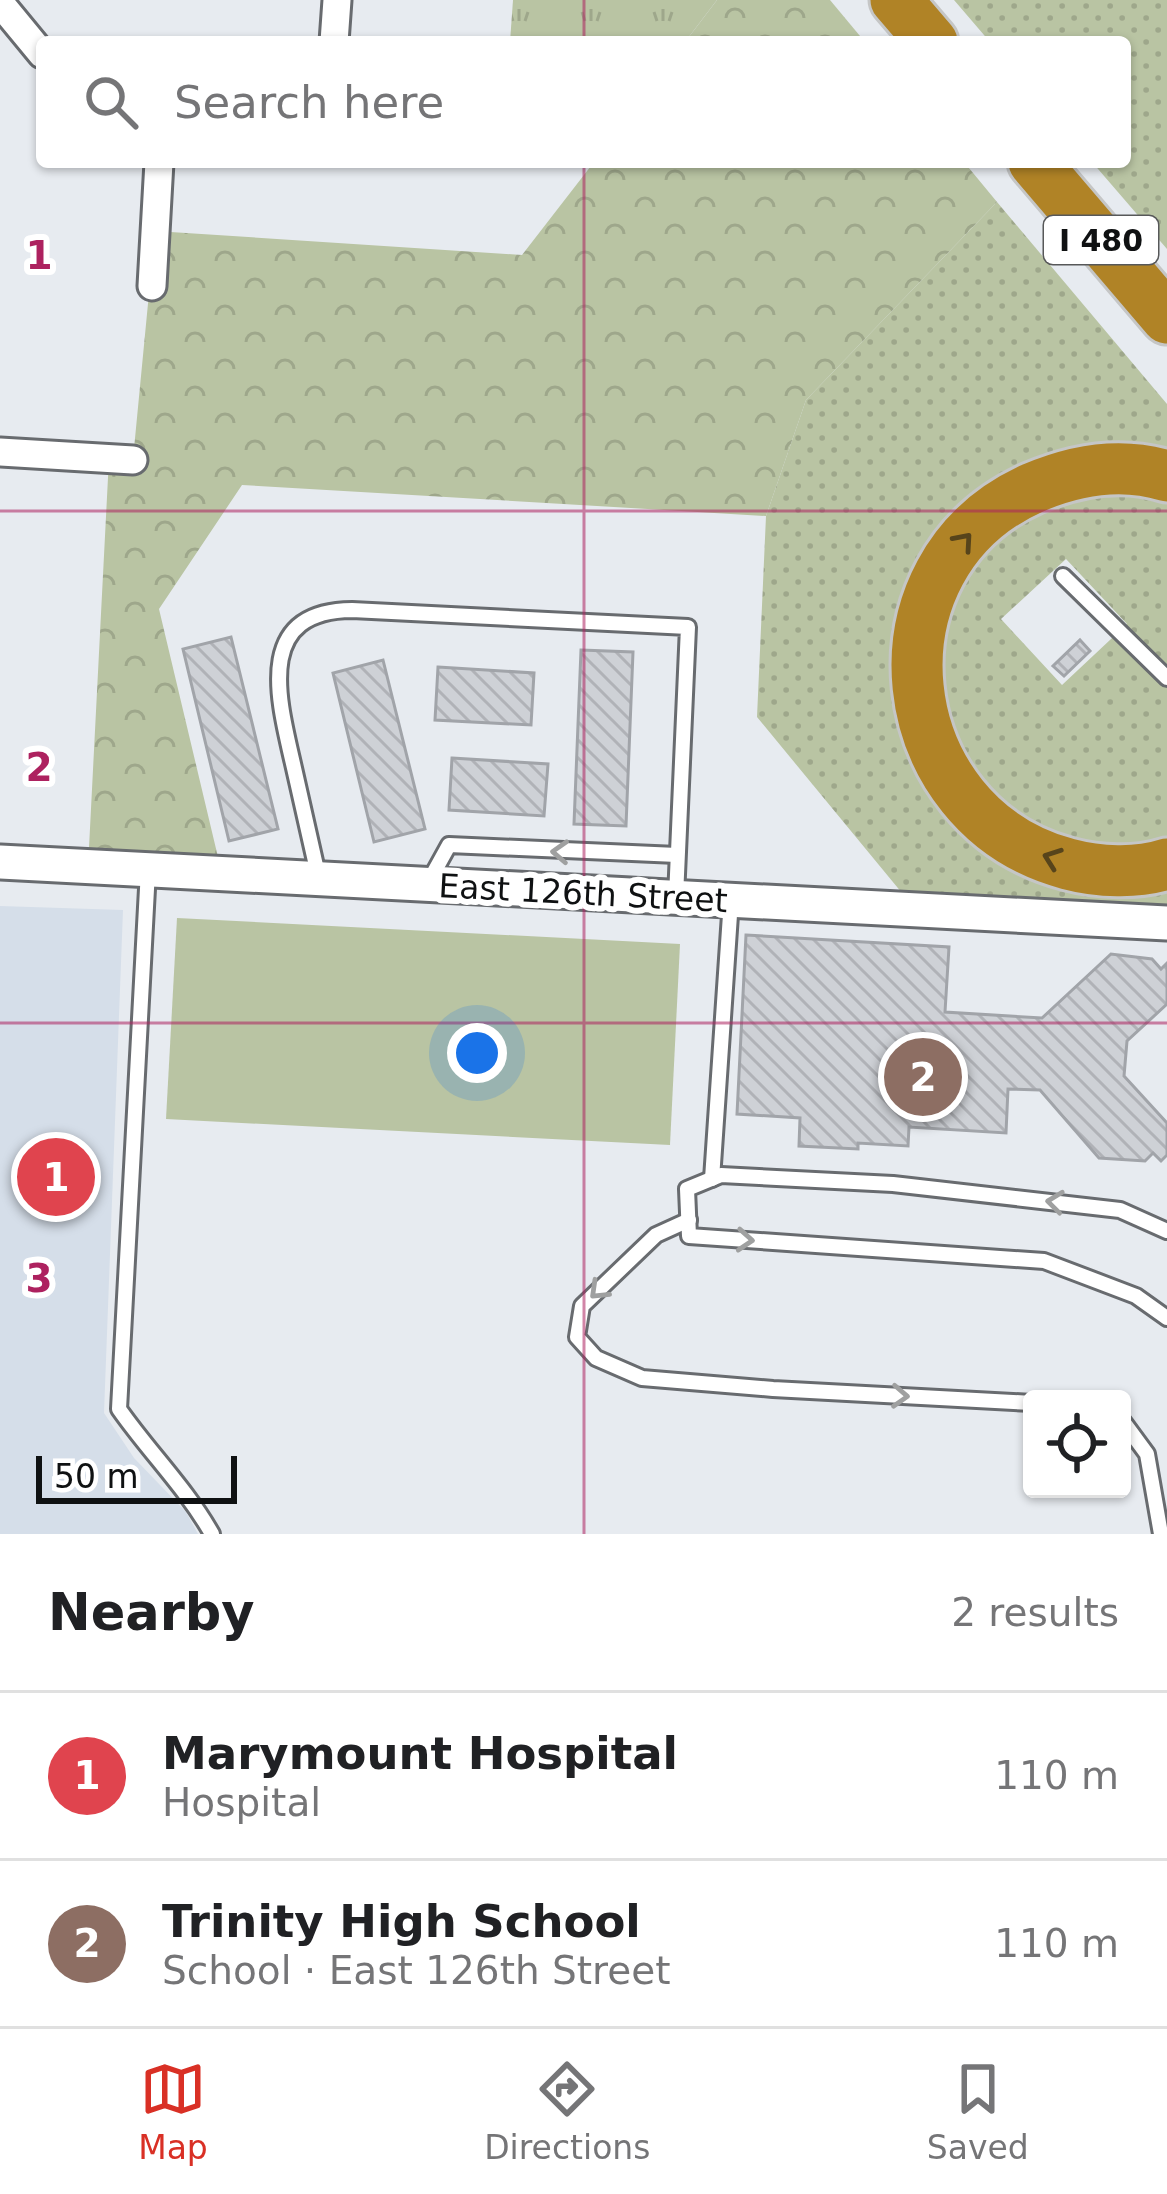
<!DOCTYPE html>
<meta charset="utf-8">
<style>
:root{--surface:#fff;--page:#f6f6f6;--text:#202124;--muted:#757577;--line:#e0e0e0;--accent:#d93025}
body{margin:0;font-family:"DejaVu Sans",sans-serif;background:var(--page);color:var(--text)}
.controls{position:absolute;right:36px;bottom:36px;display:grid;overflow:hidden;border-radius:12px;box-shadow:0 3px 9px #0004}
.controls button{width:108px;height:108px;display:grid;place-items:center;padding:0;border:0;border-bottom:3px solid var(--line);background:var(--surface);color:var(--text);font:60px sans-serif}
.scale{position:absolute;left:36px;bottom:30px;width:201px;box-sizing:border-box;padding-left:12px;border:6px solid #0f1112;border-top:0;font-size:33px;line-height:42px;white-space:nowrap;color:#0f1112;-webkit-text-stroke:9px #fff;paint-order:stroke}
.you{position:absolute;left:477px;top:1053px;width:42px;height:42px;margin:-30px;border:9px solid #fff;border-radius:50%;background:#1a73e8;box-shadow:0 0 0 18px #1a73e833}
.badge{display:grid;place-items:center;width:78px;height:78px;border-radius:50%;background:var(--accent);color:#fff;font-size:39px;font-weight:700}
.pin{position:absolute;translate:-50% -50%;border:6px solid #fff;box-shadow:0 3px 12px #0006}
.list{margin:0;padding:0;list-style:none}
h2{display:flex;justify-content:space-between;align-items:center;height:156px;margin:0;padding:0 48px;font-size:51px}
h2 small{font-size:39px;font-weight:400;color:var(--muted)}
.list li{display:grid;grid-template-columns:78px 1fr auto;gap:36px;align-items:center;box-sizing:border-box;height:168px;padding:0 48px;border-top:3px solid var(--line)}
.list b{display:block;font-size:45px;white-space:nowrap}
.list p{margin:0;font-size:39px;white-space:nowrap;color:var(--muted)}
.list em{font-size:39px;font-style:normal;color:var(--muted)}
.icon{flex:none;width:66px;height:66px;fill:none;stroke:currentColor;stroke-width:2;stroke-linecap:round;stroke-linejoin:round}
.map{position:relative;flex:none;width:1167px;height:1534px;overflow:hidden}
.search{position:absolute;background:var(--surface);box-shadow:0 3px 9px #0004;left:36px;right:36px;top:36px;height:132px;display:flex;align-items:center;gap:30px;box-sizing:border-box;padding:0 42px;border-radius:12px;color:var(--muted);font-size:45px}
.sheet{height:492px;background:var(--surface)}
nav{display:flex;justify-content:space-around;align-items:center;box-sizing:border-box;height:168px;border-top:3px solid var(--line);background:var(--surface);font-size:33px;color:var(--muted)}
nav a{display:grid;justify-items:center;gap:6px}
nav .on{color:var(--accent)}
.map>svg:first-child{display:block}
.built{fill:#d5dee9}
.grass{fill:url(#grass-dots);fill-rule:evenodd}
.forest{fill:url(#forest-crowns)}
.park{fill:url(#park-tufts)}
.pitch{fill:#b9c4a3}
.building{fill:url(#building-back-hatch);stroke:#a1a4a9;stroke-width:3}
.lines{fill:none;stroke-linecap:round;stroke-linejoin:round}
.service-casing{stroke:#686b6f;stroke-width:20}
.minor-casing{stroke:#686b6f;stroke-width:33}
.tertiary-casing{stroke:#686b6f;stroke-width:39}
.motorway-casing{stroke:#c5c6c6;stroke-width:57}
.service{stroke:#fff;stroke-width:14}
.minor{stroke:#fff;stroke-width:27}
.tertiary{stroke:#fff;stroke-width:33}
.motorway{stroke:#b08326;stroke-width:51}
.oneway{stroke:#57441b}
.oneway2{stroke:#9fa0a0}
.grid{fill:none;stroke:#ad215f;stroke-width:3;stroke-opacity:0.55}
.labels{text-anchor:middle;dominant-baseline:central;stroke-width:12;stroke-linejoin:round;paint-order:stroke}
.shield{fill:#fff;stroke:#575859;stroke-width:3}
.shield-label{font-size:30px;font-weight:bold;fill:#0f1112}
.street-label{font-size:33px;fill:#0f1112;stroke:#fff}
.grid-label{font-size:39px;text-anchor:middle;font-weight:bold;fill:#ad215f;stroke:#fff;stroke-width:12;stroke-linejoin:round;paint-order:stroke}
</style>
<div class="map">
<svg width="1167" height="1534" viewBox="0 0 1167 1534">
<defs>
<pattern id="grass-dots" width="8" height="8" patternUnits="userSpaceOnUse" patternTransform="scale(3)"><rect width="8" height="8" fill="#b9c4a3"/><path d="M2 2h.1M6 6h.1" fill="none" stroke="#9ea78b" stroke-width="1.8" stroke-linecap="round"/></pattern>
<pattern id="forest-crowns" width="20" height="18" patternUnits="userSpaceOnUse" patternTransform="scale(3)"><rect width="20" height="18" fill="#b9c4a3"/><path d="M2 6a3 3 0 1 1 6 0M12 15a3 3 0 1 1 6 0" fill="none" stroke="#9ea78b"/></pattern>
<pattern id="park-tufts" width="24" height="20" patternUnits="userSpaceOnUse" patternTransform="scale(3)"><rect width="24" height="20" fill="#b9c4a3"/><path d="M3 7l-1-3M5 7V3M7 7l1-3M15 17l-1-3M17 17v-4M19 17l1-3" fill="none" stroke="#9ea78b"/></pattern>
<pattern id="building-back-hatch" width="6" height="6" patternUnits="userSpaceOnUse" patternTransform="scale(3)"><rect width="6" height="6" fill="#ced1d6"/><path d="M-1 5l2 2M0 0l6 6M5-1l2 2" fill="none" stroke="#b0b2b7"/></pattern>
</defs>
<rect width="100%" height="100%" fill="#e7ebf0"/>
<polygon class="built" points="0,906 123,910 104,1413 134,1458 186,1512 198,1534 0,1534"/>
<g class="grass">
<polygon points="954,0 1167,0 1167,249 1092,162 1125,162 1125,42 990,42"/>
<path d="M997,202L1167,404V923L916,910L757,717L766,516L806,400ZM1066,559L1127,624L1062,685L1001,619Z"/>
</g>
<g class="forest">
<polygon points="717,0 830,0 865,42 685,42"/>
<polygon points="594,162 964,162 997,202 806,400 766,516 242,485 159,609 222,874 88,867 109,458 133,459 155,231 522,255"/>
</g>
<polygon class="park" points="513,0 717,0 685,42 510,42"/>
<polygon class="pitch" points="177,918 680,944 670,1145 166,1119"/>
<g class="building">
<polygon points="231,637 278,829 229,841 183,649"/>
<polygon points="1080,640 1090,651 1064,676 1053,666"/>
<polygon points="581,650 633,652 626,826 574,824"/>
<polygon points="383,660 425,829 374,842 333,673"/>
<polygon points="438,667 534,673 531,725 435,720"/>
<polygon points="452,758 548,764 544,816 449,810"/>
<polygon points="746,935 949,947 945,1012 1042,1018 1111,954 1152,959 1161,969 1167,963 1167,1004 1127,1041 1124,1076 1167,1123 1167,1155 1161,1161 1153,1153 1145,1161 1099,1158 1040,1090 1008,1089 1006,1133 909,1127 908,1146 858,1143 858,1149 799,1146 800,1118 737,1114"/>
</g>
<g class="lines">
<defs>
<g id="service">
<polyline points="1063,576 1167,678"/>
<path d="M148,870L119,1409C149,1452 186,1488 212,1534"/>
<path d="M319,879C311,842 302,805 294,768C279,702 252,611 352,610L688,627L676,897"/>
<polyline points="428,883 449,845 677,855"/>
<polyline points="712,1179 731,900"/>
<polyline points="689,1220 656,1235 582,1306 577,1337 596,1358 642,1378 773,1389 1032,1403"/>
<polyline points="1167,1231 1120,1210 893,1184 721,1175 687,1189 689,1236 1044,1261 1136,1296 1167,1318"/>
<polyline points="1122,1420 1147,1454 1161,1534"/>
</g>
<g id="minor">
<polyline points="0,3 42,54"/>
<polyline points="334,42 337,0"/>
<polyline points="152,286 159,162"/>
<polyline points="0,452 133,460"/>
</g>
<polyline id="tertiary" points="0,862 1167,923"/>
<g id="motorway">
<polyline points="896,0 932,42"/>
<polyline points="1034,162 1167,318"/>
<path d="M1167,476C1122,462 1075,470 1033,488C860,565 888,816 1068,864C1098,872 1137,874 1167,864"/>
</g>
</defs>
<use href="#service" class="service-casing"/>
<use href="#minor" class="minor-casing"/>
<use href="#tertiary" class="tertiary-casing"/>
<use href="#motorway" class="motorway-casing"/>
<use href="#service" class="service"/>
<use href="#minor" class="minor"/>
<use href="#tertiary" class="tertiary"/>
<use href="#motorway" class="motorway"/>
</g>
<defs><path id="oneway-chevron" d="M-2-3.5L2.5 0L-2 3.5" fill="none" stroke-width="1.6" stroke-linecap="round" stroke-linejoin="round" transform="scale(3)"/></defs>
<g class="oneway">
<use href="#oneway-chevron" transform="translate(964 541) rotate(-49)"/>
<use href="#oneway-chevron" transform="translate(1052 858) rotate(-160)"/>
</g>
<g class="oneway2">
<use href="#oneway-chevron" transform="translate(560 852) rotate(-177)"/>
<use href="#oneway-chevron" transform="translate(1055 1202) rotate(-173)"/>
<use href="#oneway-chevron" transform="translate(745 1240) rotate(4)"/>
<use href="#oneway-chevron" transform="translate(598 1291) rotate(136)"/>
<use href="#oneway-chevron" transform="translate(900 1396) rotate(3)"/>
</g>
<path class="grid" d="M584,0V42M584,162V1534M0,511H1167M0,1023H1167"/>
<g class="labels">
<rect class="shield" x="1044" y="216" width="114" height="48" rx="9"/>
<g class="shield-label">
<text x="1101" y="240">I 480</text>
</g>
<g class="street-label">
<text transform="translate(583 893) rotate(3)">East 126th Street</text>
</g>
</g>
<g class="grid-label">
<text x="39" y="269">1</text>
<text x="39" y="781">2</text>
<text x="39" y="1292">3</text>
</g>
</svg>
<div class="controls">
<button><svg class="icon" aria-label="locate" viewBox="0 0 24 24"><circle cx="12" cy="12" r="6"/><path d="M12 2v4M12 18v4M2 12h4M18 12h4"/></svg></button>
</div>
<div class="scale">50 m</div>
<div class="you"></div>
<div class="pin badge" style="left:56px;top:1177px;background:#e0444e">1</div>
<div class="pin badge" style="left:923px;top:1077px;background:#8d6e63">2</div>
<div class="search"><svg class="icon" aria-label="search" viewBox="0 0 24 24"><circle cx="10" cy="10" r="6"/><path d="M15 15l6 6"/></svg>Search here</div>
</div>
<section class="sheet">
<h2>Nearby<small>2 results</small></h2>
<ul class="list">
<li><span class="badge" style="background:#e0444e">1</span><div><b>Marymount Hospital</b><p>Hospital</p></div><em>110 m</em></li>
<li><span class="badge" style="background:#8d6e63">2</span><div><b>Trinity High School</b><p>School · East 126th Street</p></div><em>110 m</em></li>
</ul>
</section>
<nav>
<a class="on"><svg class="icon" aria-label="map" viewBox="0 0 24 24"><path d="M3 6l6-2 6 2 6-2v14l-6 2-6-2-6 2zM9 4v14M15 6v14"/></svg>Map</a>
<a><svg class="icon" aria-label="directions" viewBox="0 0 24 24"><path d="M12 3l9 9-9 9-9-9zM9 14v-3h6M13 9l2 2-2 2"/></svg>Directions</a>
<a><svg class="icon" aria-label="saved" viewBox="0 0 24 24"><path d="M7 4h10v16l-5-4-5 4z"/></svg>Saved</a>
</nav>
